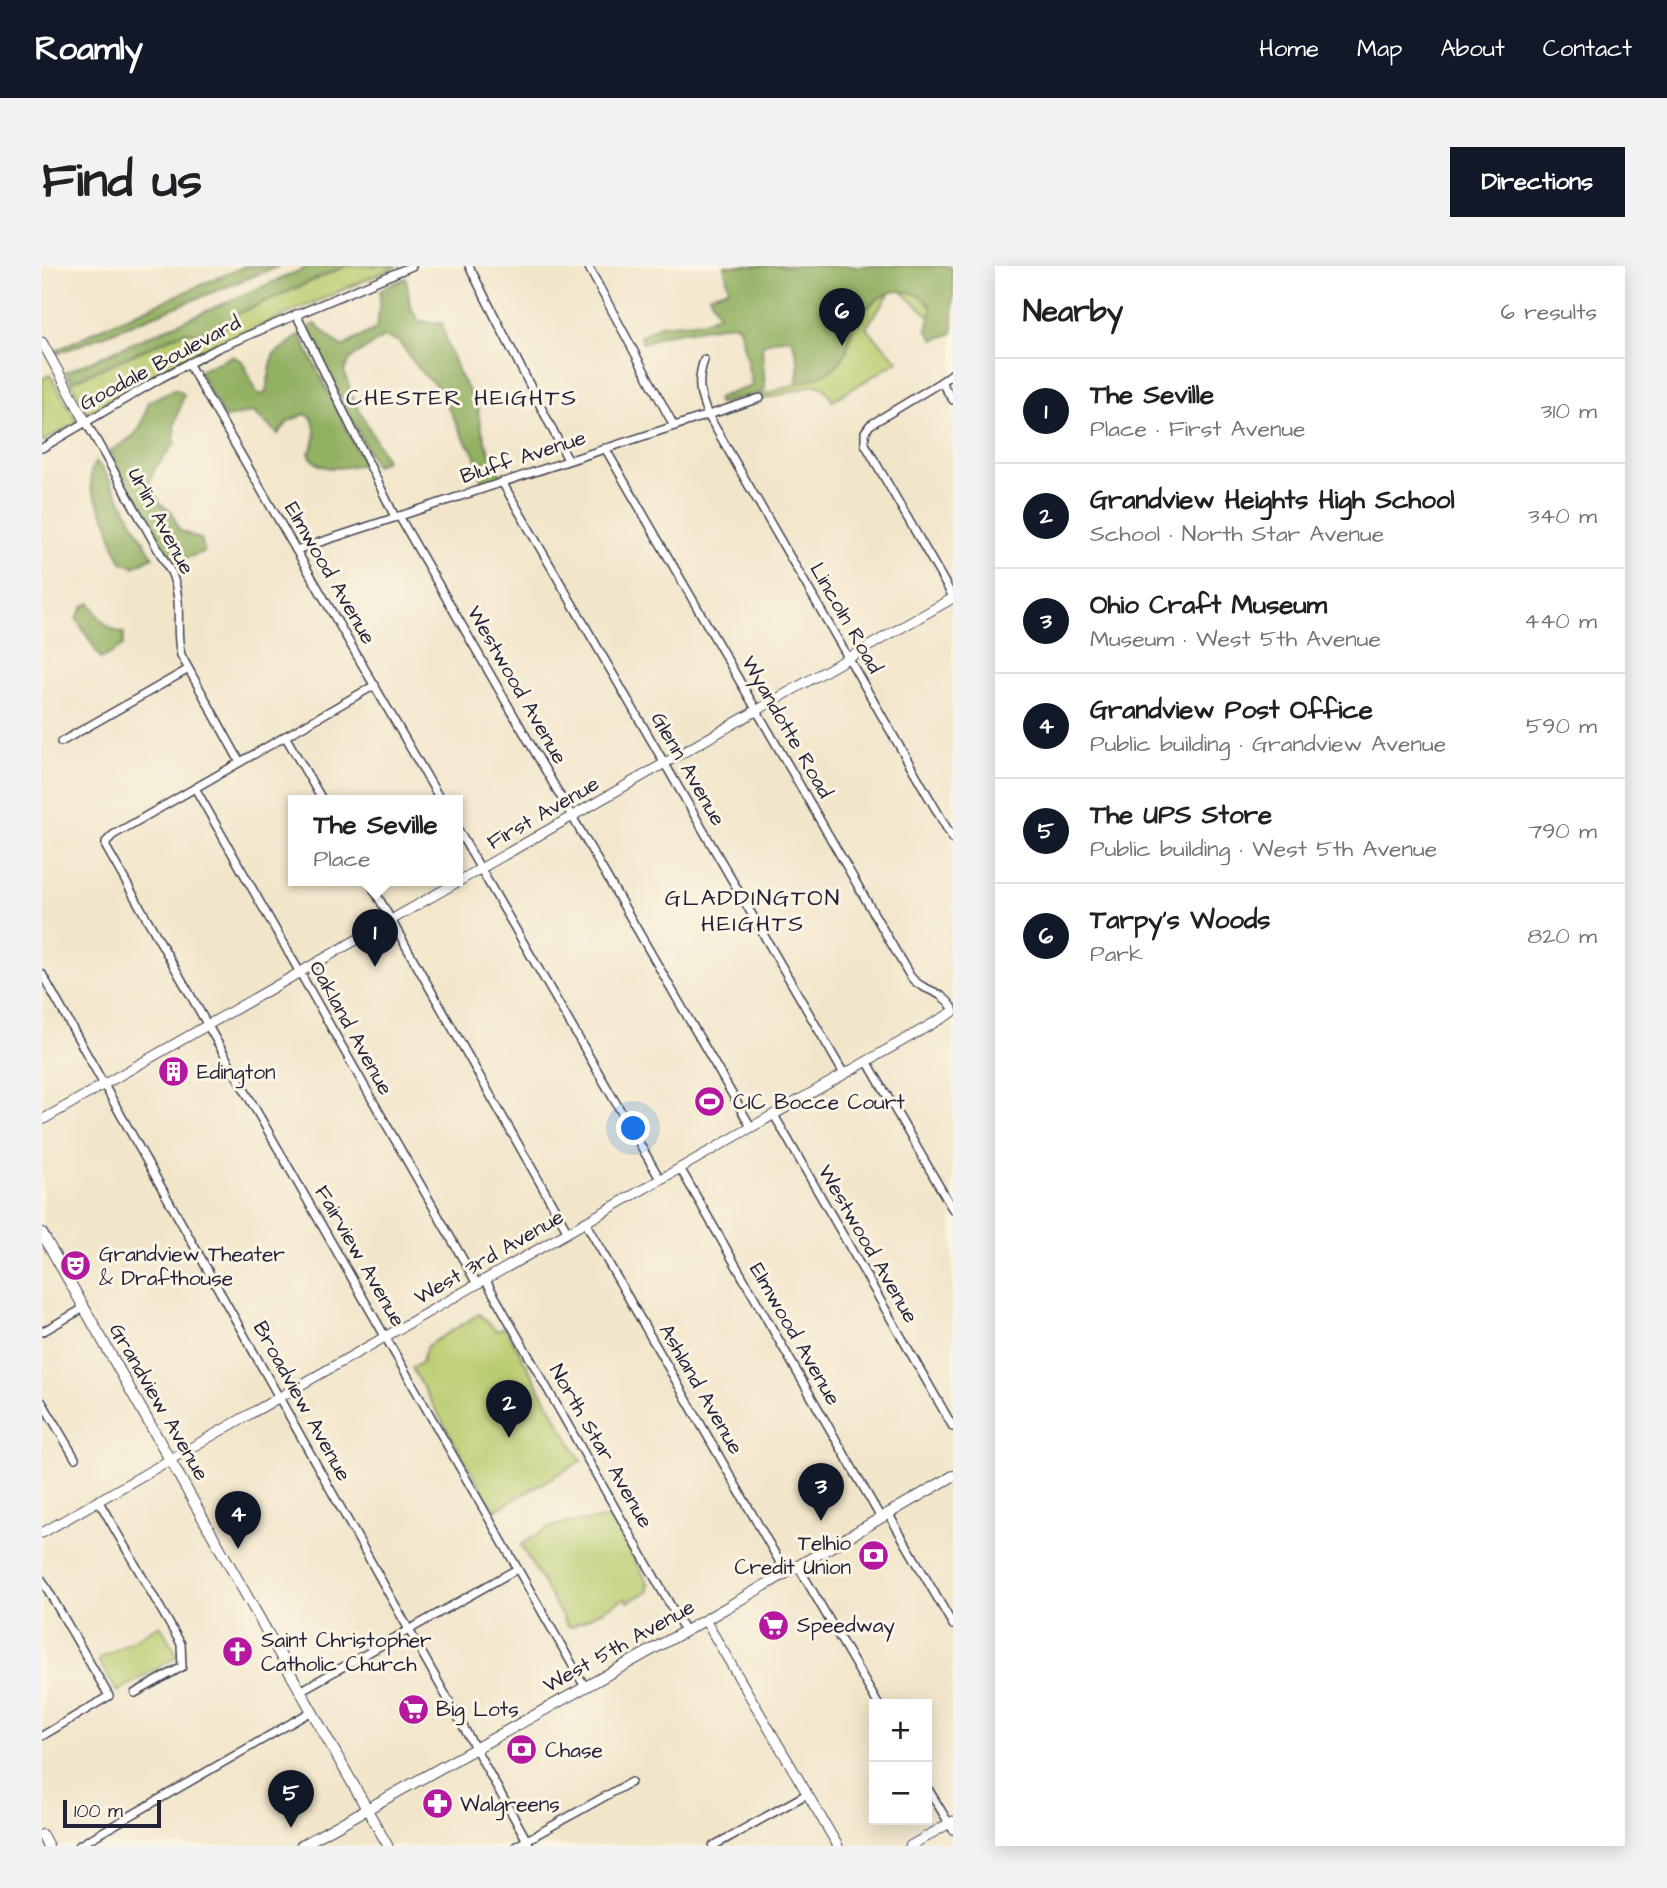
<!DOCTYPE html>
<meta charset="utf-8">
<style>
:root{--surface:#fff;--page:#f2f2f2;--text:#202124;--muted:#757577;--line:#e0e0e0;--accent:#111827}
body{margin:0;font-family:"Architects Daughter",sans-serif;background:var(--page);color:var(--text)}
.controls{position:absolute;right:21px;bottom:21px;display:grid;overflow:hidden;border-radius:0px;box-shadow:0 4px 18px #0003}
.controls button{width:63px;height:63px;display:grid;place-items:center;padding:0;border:0;border-bottom:2px solid var(--line);background:var(--surface);color:var(--text);font:35px sans-serif}
.scale{position:absolute;left:21px;bottom:18px;width:98px;box-sizing:border-box;padding-left:7px;border:4px solid #22223b;border-top:0;font-size:19px;line-height:24px;white-space:nowrap;color:#22223b;-webkit-text-stroke:5px #fcf5e5;paint-order:stroke}
.you{position:absolute;left:592px;top:863px;width:24px;height:24px;margin:-18px;border:5px solid #fff;border-radius:50%;background:#1a73e8;box-shadow:0 0 0 10px #1a73e833}
.badge{display:grid;place-items:center;width:46px;height:46px;border-radius:50%;background:var(--accent);color:#fff;font-size:23px;font-weight:700}
.pin{position:absolute;translate:-50% -58px;filter:drop-shadow(0 2px 4px #0008)}
.pin::after{content:'';position:absolute;top:37px;width:24px;height:21px;background:inherit;clip-path:polygon(0 0,100% 0,50% 100%)}
.popup{position:absolute;left:246px;top:529px;width:175px;height:91px;box-sizing:border-box;display:grid;place-content:center;border-radius:0px;background:var(--surface);filter:drop-shadow(0 2px 5px #0005);font-size:23px;white-space:nowrap;color:var(--muted)}
.popup b{font-size:26px;color:var(--text)}
.popup::after{content:'';position:absolute;left:50%;top:100%;margin-left:-14px;border:14px solid transparent;border-top-color:var(--surface)}
.list{margin:0;padding:0;list-style:none}
h2{display:flex;justify-content:space-between;align-items:center;height:91px;margin:0;padding:0 28px;font-size:30px}
h2 small{font-size:23px;font-weight:400;color:var(--muted)}
.list li{display:grid;grid-template-columns:46px 1fr auto;gap:21px;align-items:center;box-sizing:border-box;height:105px;padding:0 28px;border-top:2px solid var(--line)}
.list b{display:block;font-size:26px;white-space:nowrap}
.list p{margin:0;font-size:23px;white-space:nowrap;color:var(--muted)}
.list em{font-size:23px;font-style:normal;color:var(--muted)}
.map{position:relative;flex:none;width:911px;height:1580px;overflow:hidden;border-radius:0px}
header{display:flex;align-items:center;gap:42px;box-sizing:border-box;height:98px;padding:0 35px;background:var(--accent);color:#fff}
header strong{font-size:33px}
nav{display:flex;gap:38px;margin-inline-start:auto;font-size:24px}
.intro{display:flex;align-items:center;justify-content:space-between;box-sizing:border-box;height:168px;padding:0 42px}
h1{margin:0;font-size:49px}
.button{padding:18px 32px;border-radius:0px;background:var(--accent);color:#fff;font-size:24px;font-weight:700}
main{display:flex;gap:42px;padding:0 42px}
aside{flex:1;background:var(--surface);border-radius:0px;box-shadow:0 4px 18px #0003}
.map>svg:first-child{display:block}
.green{fill:#b9cc6f;stroke:#6e7755;stroke-width:2}
.forest{fill:#92b062;stroke:#5a694e;stroke-width:2}
.lines{fill:none;stroke-linecap:round;stroke-linejoin:round}
.minor-casing{stroke:#413f50;stroke-width:10}
.tertiary-casing{stroke:#413f50;stroke-width:11}
.secondary-casing{stroke:#413f50;stroke-width:12}
.minor{stroke:#fff;stroke-width:7}
.tertiary{stroke:#fff;stroke-width:9}
.secondary{stroke:#fff;stroke-width:10}
.labels{text-anchor:middle;dominant-baseline:central;stroke-width:6;stroke-linejoin:round;paint-order:stroke}
.street-label{font-size:21px;fill:#22223b;stroke:#fcf5e5}
.poi-label{font-size:21px;fill:#22223b;stroke:#fcf5e5;text-anchor:start}
.neighbourhood-label{font-size:23px;letter-spacing:2px;fill:#22223b;stroke:#fcf5e5}
</style>
<header>
<strong>Roamly</strong>
<nav><a>Home</a><a>Map</a><a>About</a><a>Contact</a></nav>
</header>
<div class="intro"><h1>Find us</h1><a class="button">Directions</a></div>
<main>
<div class="map">
<svg width="911" height="1580" viewBox="0 0 911 1580">
<rect width="100%" height="100%" fill="#fcf5e5"/>
<filter id="ink" filterUnits="userSpaceOnUse"><feTurbulence type="fractalNoise" baseFrequency=".0143" numOctaves="2"/><feDisplacementMap in="SourceGraphic" scale="14" xChannelSelector="R" yChannelSelector="G"/><feConvolveMatrix kernelMatrix="1 2 1 2 8 2 1 2 1" color-interpolation-filters="sRGB"/></filter>
<filter id="wash" filterUnits="userSpaceOnUse"><feTurbulence type="fractalNoise" baseFrequency=".00686" numOctaves="4" result="noise"/><feDisplacementMap in="SourceGraphic" scale="28" xChannelSelector="R" yChannelSelector="G"/><feGaussianBlur stdDeviation="1.57" result="paint"/><feColorMatrix in="noise" values="0 0 0 0 0 0 0 0 0 0 0 0 0 0 0 0 0 1.4 0 .05"/><feComposite in="paint" operator="in"/></filter>
<g filter="url(#wash)">
<rect width="100%" height="100%" fill="#f2e6ca"/>
<g class="green">
<polygon points="304,0 355,0 156,87 52,145 46,147 29,116 144,65 153,67 188,59 197,47"/>
<path d="M765,0H894L903,65L853,19L824,62L856,95L790,135C785,125 784,120 772,119L719,134L718,130L755,118Z"/>
<polygon points="8,109 35,156 0,176 0,113"/>
<polygon points="437,1048 455,1065 463,1061 539,1195 452,1245 370,1102 379,1097 385,1080"/>
<polygon points="569,1252 607,1319 604,1320 607,1325 586,1336 583,1332 530,1361 525,1359 479,1279 506,1262 523,1257"/>
<polygon points="118,1359 136,1390 75,1426 56,1394"/>
</g>
<g class="forest">
<polygon points="203,0 237,0 15,88 14,85 57,63"/>
<polygon points="268,0 304,0 197,47 188,59 162,70 144,65 29,116 24,106"/>
<path d="M682,0H907L911,3V67L892,74L885,64L890,43C883,27 858,20 842,29C832,35 824,43 815,50C809,60 809,72 805,83C798,105 775,112 755,118L757,98L750,73C742,71 727,75 720,80L723,123L721,126L677,138L675,133L677,131L708,121L710,118L697,60L691,58L623,69L601,77L598,71L618,59L663,55L677,48L667,29L687,23Z"/>
<polygon points="364,12 368,40 377,55 400,57 405,77 417,109 436,139 437,153 444,178 460,211 440,218 432,186 425,178 395,120 381,108 356,75 342,71 308,93 302,105 310,130 344,194 333,200 264,62 273,58 300,81 335,62 339,23"/>
<path d="M258,69L322,198C303,201 276,209 267,187C275,174 275,166 270,152L263,148L247,155L236,168L211,146L183,152L156,105L190,90L200,95L215,127L220,129L224,126L231,89Z"/>
<path d="M133,123L142,128L132,160L133,177L112,204L107,219L120,239L130,246L137,264L160,274L162,286L129,297L67,186C94,169 99,169 106,136Z"/>
<polygon points="54,196 64,208 111,291 92,301 80,296 72,279 66,257 49,222 49,204"/>
<path d="M48,337C57,352 64,364 82,367L81,380L59,393L34,352L42,340Z"/>
</g>
</g>
<g filter="url(#ink)">
<g class="lines">
<defs>
<g id="minor">
<polyline points="427,0 526,194"/>
<polyline points="546,0 632,160"/>
<polyline points="254,48 353,251"/>
<path d="M662,94C655,114 657,129 666,149L911,573"/>
<polyline points="146,97 399,535"/>
<polyline points="911,107 899,116 911,134"/>
<polyline points="899,116 828,159 823,166 823,178 911,331"/>
<path d="M44,156L130,308C142,339 132,360 139,389L198,496"/>
<polyline points="0,182 119,112 176,82 370,0"/>
<path d="M563,182L868,710C881,727 897,721 911,742"/>
<polyline points="460,216 802,808"/>
<polyline points="357,250 709,861"/>
<polyline points="254,284 718,132"/>
<polyline points="333,419 71,569 64,576 64,581 543,1421"/>
<polyline points="243,470 281,535"/>
<polyline points="19,476 145,404"/>
<polyline points="153,522 435,1018"/>
<polyline points="415,562 618,913"/>
<polyline points="327,615 526,966"/>
<polyline points="0,708 488,1580"/>
<polyline points="825,795 911,944"/>
<polyline points="732,849 911,1161"/>
<polyline points="638,902 839,1252"/>
<polyline points="543,956 744,1307"/>
<polyline points="443,1013 643,1365"/>
<polyline points="0,1066 42,1042"/>
<polyline points="0,1136 33,1192"/>
<polyline points="56,1234 139,1378 140,1401 93,1427"/>
<polyline points="846,1247 911,1359"/>
<polyline points="756,1300 836,1438"/>
<polyline points="0,1314 67,1430 0,1470"/>
<polyline points="258,1425 475,1303"/>
<polyline points="885,1521 911,1564"/>
<polyline points="36,1580 270,1445"/>
<polyline points="474,1580 589,1516"/>
<polyline points="671,1580 765,1528"/>
</g>
<g id="tertiary">
<polyline points="0,76 44,156"/>
<polyline points="0,854 911,332"/>
<polyline points="0,1267 911,746"/>
<polyline points="663,1354 796,1580"/>
<polyline points="325,1543 346,1580"/>
<polyline points="868,1580 911,1555"/>
</g>
<g id="secondary">
<polyline points="0,967 325,1543"/>
<polyline points="0,1569 6,1580"/>
<polyline points="259,1580 663,1354 911,1210"/>
</g>
</defs>
<use href="#minor" class="minor-casing"/>
<use href="#tertiary" class="tertiary-casing"/>
<use href="#secondary" class="secondary-casing"/>
<use href="#minor" class="minor"/>
<use href="#tertiary" class="tertiary"/>
<use href="#secondary" class="secondary"/>
</g>
</g>
<defs>
<symbol id="building-disc" viewBox="-11 -11 22 22"><circle r="9.5" fill="#b5179e" stroke="#fcf5e5"/><path d="M-4-6H4V6H1V3H-1V6H-4ZM-2.5-4.3h1.7v1.8h-1.7ZM.8-4.3h1.7v1.8H.8ZM-2.5-1h1.7V.8h-1.7ZM.8-1h1.7V.8H.8Z" fill="#fff"/></symbol>
<symbol id="stadium-disc" viewBox="-11 -11 22 22"><circle r="9.5" fill="#b5179e" stroke="#fcf5e5"/><path d="M0-5a6.5 5 0 1 0 0 10a6.5 5 0 1 0 0-10ZM-3.5-1.8h7v3.6h-7Z" fill="#fff"/></symbol>
<symbol id="theatre-disc" viewBox="-11 -11 22 22"><circle r="9.5" fill="#b5179e" stroke="#fcf5e5"/><path d="M-5-5.5Q0-4 5-5.5V0Q5 5 0 6Q-5 5-5 0ZM-3.3-2.5H-1v1.5H-3.3ZM1-2.5H3.3v1.5H1ZM-2.8 1Q0 5.5 2.8 1Z" fill="#fff"/></symbol>
<symbol id="bank-disc" viewBox="-11 -11 22 22"><circle r="9.5" fill="#b5179e" stroke="#fcf5e5"/><path d="M-6-4H6V4H-6ZM0-2.3a2.3 2.3 0 1 0 0 4.6a2.3 2.3 0 1 0 0-4.6Z" fill="#fff"/></symbol>
<symbol id="supermarket-disc" viewBox="-11 -11 22 22"><circle r="9.5" fill="#b5179e" stroke="#fcf5e5"/><path d="M-6-5.5h2.5l.6 2H6L4.5 2H-2.5L-4.4-4H-6ZM-1.5 3.2a1.3 1.3 0 1 0 .1 0ZM3 3.2a1.3 1.3 0 1 0 .1 0Z" fill="#fff"/></symbol>
<symbol id="church-disc" viewBox="-11 -11 22 22"><circle r="9.5" fill="#b5179e" stroke="#fcf5e5"/><path d="M-1.2-6h2.4v3.5h3.3v2.4h-3.3V6h-2.4V-.1h-3.3v-2.4h3.3Z" fill="#fff"/></symbol>
<symbol id="pharmacy-disc" viewBox="-11 -11 22 22"><circle r="9.5" fill="#b5179e" stroke="#fcf5e5"/><path d="M-2-6h4v4h4v4h-4v4h-4v-4h-4v-4h4Z" fill="#fff"/></symbol>
</defs>
<g fill-rule="evenodd">
<use href="#building-disc" x="114" y="788" width="35" height="35"/>
<use href="#stadium-disc" x="650" y="818" width="35" height="35"/>
<use href="#theatre-disc" x="16" y="982" width="35" height="35"/>
<use href="#bank-disc" x="814" y="1272" width="35" height="35"/>
<use href="#supermarket-disc" x="714" y="1342" width="35" height="35"/>
<use href="#church-disc" x="178" y="1368" width="35" height="35"/>
<use href="#supermarket-disc" x="354" y="1426" width="35" height="35"/>
<use href="#bank-disc" x="462" y="1466" width="35" height="35"/>
<use href="#pharmacy-disc" x="378" y="1520" width="35" height="35"/>
</g>
<g class="labels">
<g class="street-label">
<text transform="translate(118 97) rotate(-28)">Goodale Boulevard</text>
<text transform="translate(481 191) rotate(-18)">Bluff Avenue</text>
<text transform="translate(119 255) rotate(62)">Urlin Avenue</text>
<text transform="translate(288 307) rotate(60)">Elmwood Avenue</text>
<text transform="translate(804 352) rotate(60)">Lincoln Road</text>
<text transform="translate(475 419) rotate(60)">Westwood Avenue</text>
<text transform="translate(745 461) rotate(60)">Wyandotte Road</text>
<text transform="translate(646 503) rotate(60)">Glenn Avenue</text>
<text transform="translate(501 547) rotate(-30)">First Avenue</text>
<text transform="translate(309 762) rotate(61)">Oakland Avenue</text>
<text transform="translate(826 978) rotate(60)">Westwood Avenue</text>
<text transform="translate(318 990) rotate(60)">Fairview Avenue</text>
<text transform="translate(447 991) rotate(-30)">West 3rd Avenue</text>
<text transform="translate(753 1068) rotate(60)">Elmwood Avenue</text>
<text transform="translate(659 1123) rotate(60)">Ashland Avenue</text>
<text transform="translate(260 1135) rotate(61)">Broadview Avenue</text>
<text transform="translate(117 1136) rotate(60)">Grandview Avenue</text>
<text transform="translate(559 1180) rotate(60)">North Star Avenue</text>
<text transform="translate(577 1380) rotate(-29)">West 5th Avenue</text>
</g>
<g class="poi-label">
<text x="155" y="806">Edington</text>
<text x="691" y="836">CIC Bocce Court</text>
<text x="57" y="988">Grandview Theater<tspan x="57" dy="24">&amp; Drafthouse</tspan></text>
<text x="809" y="1277" text-anchor="end">Telhio<tspan x="809" dy="24">Credit Union</tspan></text>
<text x="755" y="1359">Speedway</text>
<text x="219" y="1374">Saint Christopher<tspan x="219" dy="24">Catholic Church</tspan></text>
<text x="394" y="1443">Big Lots</text>
<text x="503" y="1484">Chase</text>
<text x="418" y="1538">Walgreens</text>
</g>
<g class="neighbourhood-label">
<text x="420" y="132">CHESTER HEIGHTS</text>
<text x="711" y="632">GLADDINGTON<tspan x="711" dy="26">HEIGHTS</tspan></text>
</g>
</g>
</svg>
<div class="controls">
<button>+</button>
<button>−</button>
</div>
<div class="scale">100 m</div>
<div class="you"></div>
<div class="pin badge" style="left:333px;top:701px">1</div>
<div class="popup"><b>The Seville</b>Place</div>
<div class="pin badge" style="left:467px;top:1172px">2</div>
<div class="pin badge" style="left:779px;top:1255px">3</div>
<div class="pin badge" style="left:196px;top:1283px">4</div>
<div class="pin badge" style="left:249px;top:1562px">5</div>
<div class="pin badge" style="left:800px;top:80px">6</div>
</div>
<aside>
<h2>Nearby<small>6 results</small></h2>
<ul class="list">
<li><span class="badge">1</span><div><b>The Seville</b><p>Place · First Avenue</p></div><em>310 m</em></li>
<li><span class="badge">2</span><div><b>Grandview Heights High School</b><p>School · North Star Avenue</p></div><em>340 m</em></li>
<li><span class="badge">3</span><div><b>Ohio Craft Museum</b><p>Museum · West 5th Avenue</p></div><em>440 m</em></li>
<li><span class="badge">4</span><div><b>Grandview Post Office</b><p>Public building · Grandview Avenue</p></div><em>590 m</em></li>
<li><span class="badge">5</span><div><b>The UPS Store</b><p>Public building · West 5th Avenue</p></div><em>790 m</em></li>
<li><span class="badge">6</span><div><b>Tarpy's Woods</b><p>Park</p></div><em>820 m</em></li>
</ul>
</aside>
</main>
